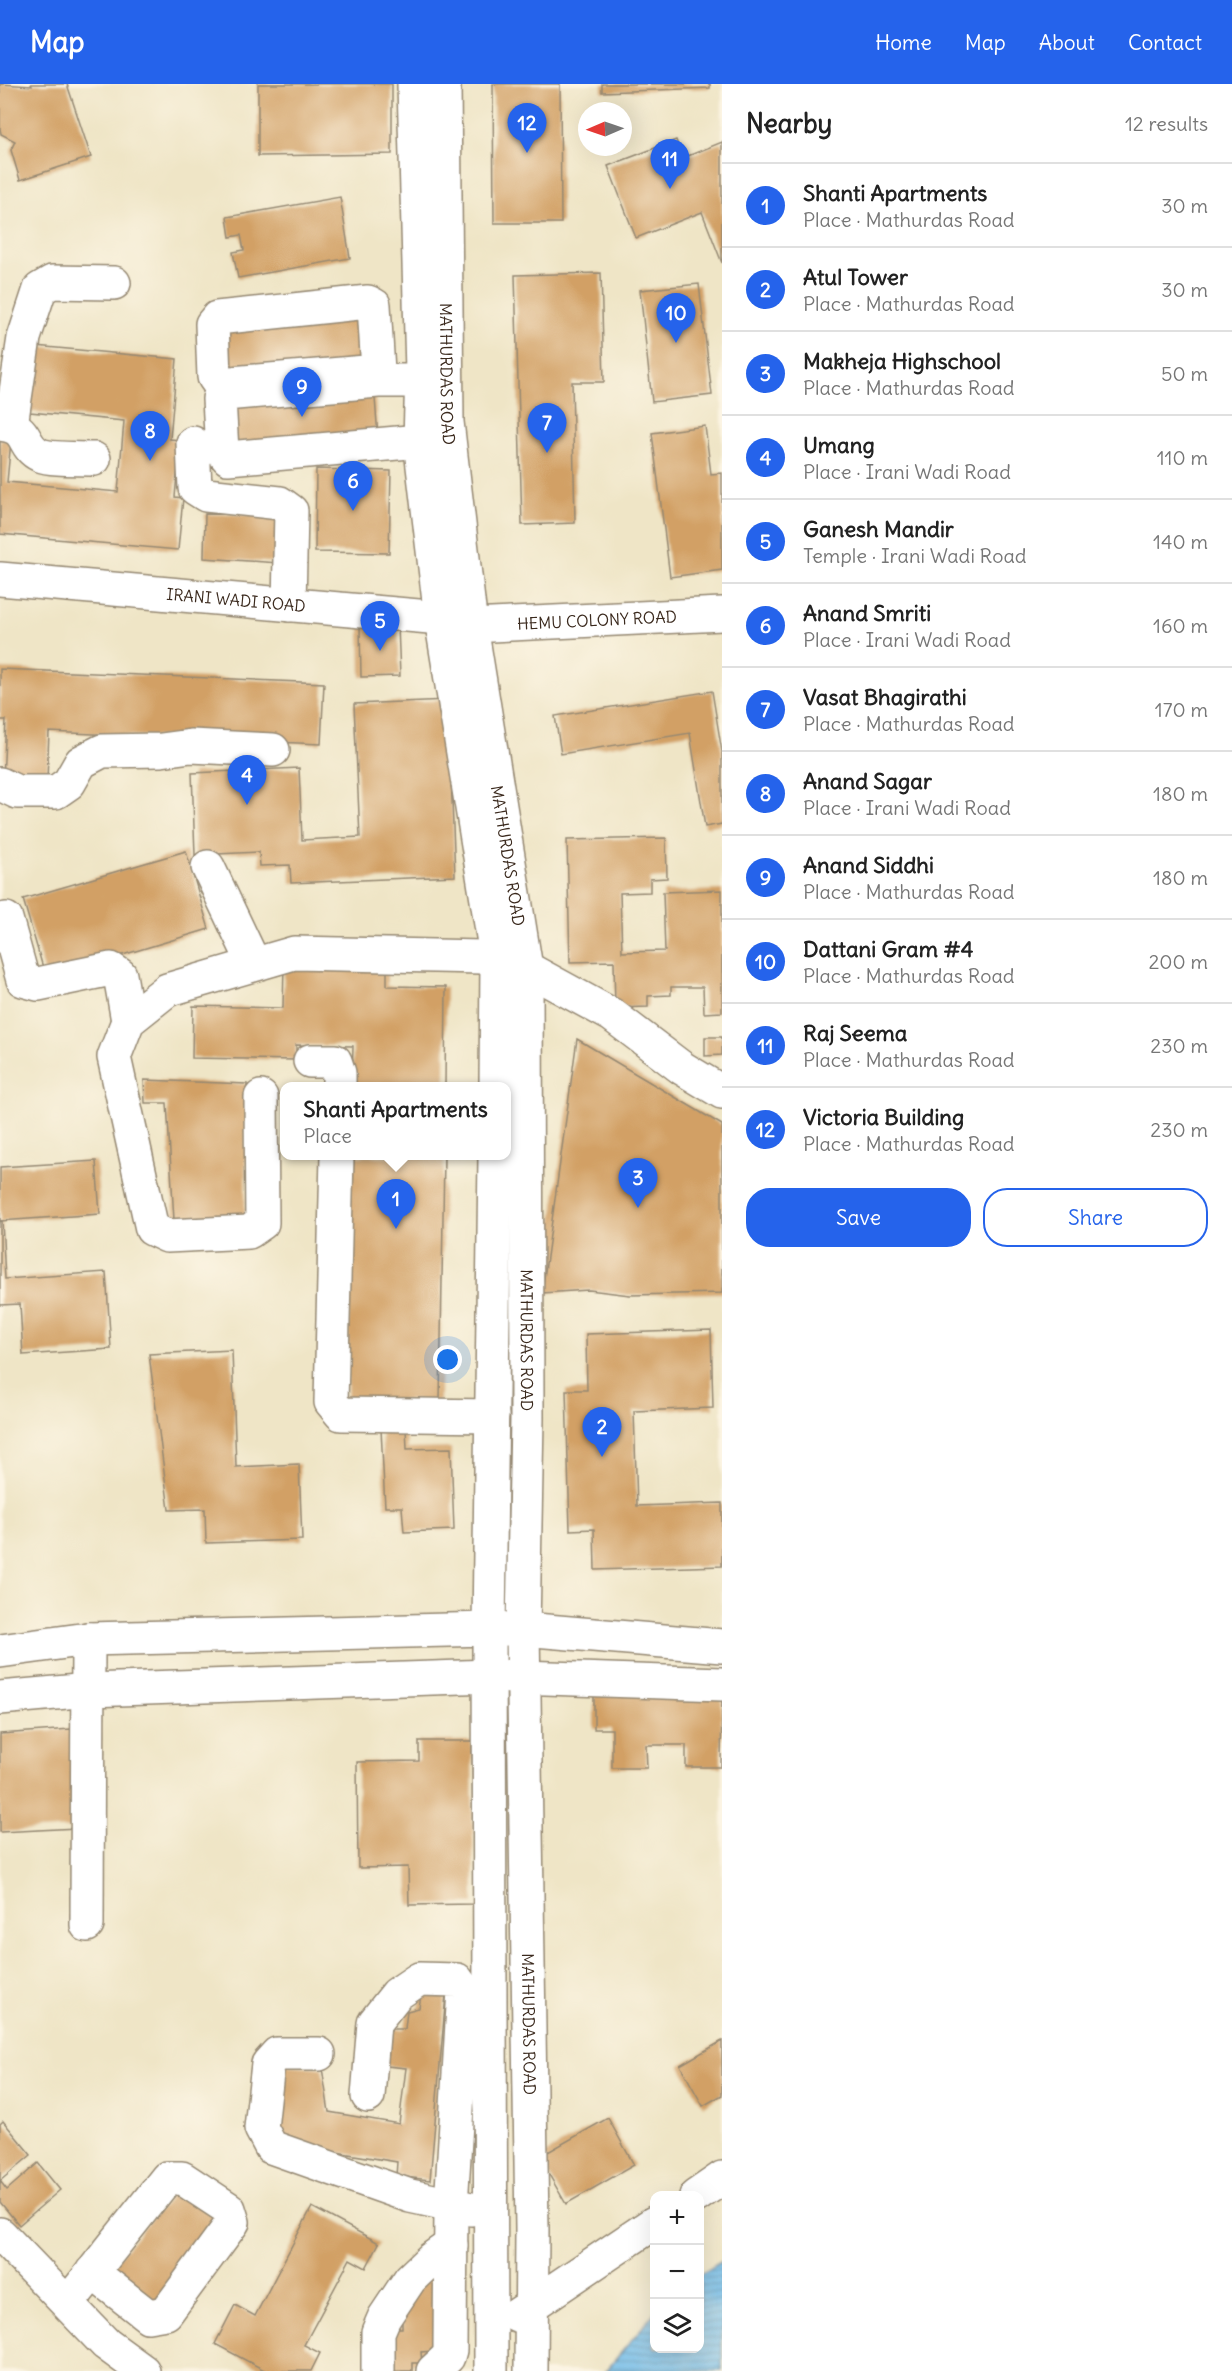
<!DOCTYPE html>
<meta charset="utf-8">
<style>
:root{--surface:#fff;--page:#f6f6f6;--text:#222;--muted:#767676;--line:#e0e0e0;--accent:#2563eb}
body{margin:0;font-family:Delius,sans-serif;background:var(--page);color:var(--text)}
.controls{position:absolute;right:18px;bottom:18px;display:grid;overflow:hidden;border-radius:12px;box-shadow:0 6px 24px #0002}
.controls button{width:54px;height:54px;display:grid;place-items:center;padding:0;border:0;border-bottom:2px solid var(--line);background:var(--surface);color:var(--text);font:30px sans-serif}
.compass{position:absolute;left:578px;top:18px;width:54px;height:54px;border-radius:50%;background:var(--surface);box-shadow:0 6px 24px #0002;rotate:268deg}
.you{position:absolute;left:448px;top:1276px;width:21px;height:21px;margin:-15px;border:4px solid #fff;border-radius:50%;background:#1a73e8;box-shadow:0 0 0 9px #1a73e833}
.badge{display:grid;place-items:center;width:39px;height:39px;border-radius:50%;background:var(--accent);color:#fff;font-size:20px;font-weight:700}
.pin{position:absolute;translate:-50% -50px;filter:drop-shadow(0 2px 3px #0008)}
.pin::after{content:'';position:absolute;top:32px;width:21px;height:18px;background:inherit;clip-path:polygon(0 0,100% 0,50% 100%)}
.popup{position:absolute;left:280px;top:998px;width:231px;height:78px;box-sizing:border-box;display:grid;place-content:center;border-radius:12px;background:var(--surface);filter:drop-shadow(0 2px 4px #0005);font-size:20px;white-space:nowrap;color:var(--muted)}
.popup b{font-size:22px;color:var(--text)}
.popup::after{content:'';position:absolute;left:50%;top:100%;margin-left:-12px;border:12px solid transparent;border-top-color:var(--surface)}
.list{margin:0;padding:0;list-style:none}
h2{display:flex;justify-content:space-between;align-items:center;height:78px;margin:0;padding:0 24px;font-size:26px}
h2 small{font-size:20px;font-weight:400;color:var(--muted)}
.list li{display:grid;grid-template-columns:39px 1fr auto;gap:18px;align-items:center;box-sizing:border-box;height:84px;padding:0 24px;border-top:2px solid var(--line)}
.list b{display:block;font-size:22px;white-space:nowrap}
.list p{margin:0;font-size:20px;white-space:nowrap;color:var(--muted)}
.list em{font-size:20px;font-style:normal;color:var(--muted)}
.actions{display:flex;gap:12px;padding:18px 24px}
.actions a{flex:1;padding:14px 0;border:2px solid var(--accent);border-radius:24px;text-align:center;font-size:21px;color:var(--accent)}
.actions .main{background:var(--accent);color:#fff}
.icon{flex:none;width:33px;height:33px;fill:none;stroke:currentColor;stroke-width:2;stroke-linecap:round;stroke-linejoin:round}
.map{position:relative;flex:none;width:722px;height:2287px;overflow:hidden}
header{display:flex;align-items:center;gap:36px;box-sizing:border-box;height:84px;padding:0 30px;background:var(--accent);color:#fff}
header strong{font-size:28px}
nav{display:flex;gap:33px;margin-inline-start:auto;font-size:21px}
main{display:flex}
aside{flex:1;background:var(--surface)}
.map>svg:first-child{display:block}
.water{fill:url(#water-rules);stroke:#557284;stroke-width:1.5}
.building{fill:#d2a065}
.lines{fill:none;stroke-linecap:round;stroke-linejoin:round}
.minor-casing{stroke:#958872;stroke-width:36}
.minor{stroke:#fff;stroke-width:33}
.labels{text-anchor:middle;dominant-baseline:central;stroke-width:4.5;stroke-linejoin:round;paint-order:stroke}
.street-label{font-size:16px;fill:#3b2a1e;stroke:#fcf5e5}
</style>
<header>
<strong>Map</strong>
<nav><a>Home</a><a>Map</a><a>About</a><a>Contact</a></nav>
</header>
<main>
<div class="map">
<svg width="722" height="2287" viewBox="0 0 722 2287">
<defs>
<pattern id="water-rules" width="6" height="5" patternUnits="userSpaceOnUse" patternTransform="scale(1.5)"><rect width="6" height="5" fill="#6fbbe9"/><path d="M0 2.5h6" fill="none" stroke="#5c98bc"/></pattern>
</defs>
<rect width="100%" height="100%" fill="#fcf5e5"/>
<filter id="ink" filterUnits="userSpaceOnUse"><feTurbulence type="fractalNoise" baseFrequency=".0167" numOctaves="2"/><feDisplacementMap in="SourceGraphic" scale="12" xChannelSelector="R" yChannelSelector="G"/><feConvolveMatrix kernelMatrix="1 2 1 2 8 2 1 2 1" color-interpolation-filters="sRGB"/></filter>
<filter id="wash" filterUnits="userSpaceOnUse"><feTurbulence type="fractalNoise" baseFrequency=".008" numOctaves="4" result="noise"/><feDisplacementMap in="SourceGraphic" scale="24" xChannelSelector="R" yChannelSelector="G"/><feGaussianBlur stdDeviation="1.35" result="paint"/><feColorMatrix in="noise" values="0 0 0 0 0 0 0 0 0 0 0 0 0 0 0 0 0 1.4 0 .05"/><feComposite in="paint" operator="in"/></filter>
<g filter="url(#wash)">
<rect width="100%" height="100%" fill="#efe5c6"/>
<polygon class="water" points="722,2177 722,2287 606,2287 654,2229 654,2264 700,2264 700,2191"/>
<g id="blocks">
<g class="building">
<polygon points="0,0 32,2 31,0 67,0 91,73 20,96 11,66 15,57 1,50 0,45"/>
<polygon points="258,0 392,0 392,70 258,72"/>
<polygon points="493,0 560,0 561,139 494,139"/>
<polygon points="602,0 710,0 710,4 602,8"/>
<polygon points="676,56 683,74 722,58 722,179 702,128 636,154 608,82"/>
<polygon points="340,113 350,174 238,194 233,168 244,166 241,151 230,153 227,133"/>
<polygon points="601,189 604,298 572,298 575,439 522,441 515,191"/>
<polygon points="699,200 712,311 652,318 640,206"/>
<polygon points="366,225 369,277 226,296 220,238"/>
<polygon points="35,262 177,275 170,355 180,356 175,413 183,414 178,466 0,450 0,355 11,356 7,398 118,408 124,337 30,328"/>
<polygon points="374,301 378,353 231,365 227,313"/>
<polygon points="705,342 711,390 722,389 722,486 670,493 652,349"/>
<polygon points="316,385 391,387 389,469 315,468"/>
<polygon points="205,430 285,431 279,479 204,474"/>
<polygon points="398,542 400,592 361,593 360,543"/>
<polygon points="0,585 324,599 321,660 49,648 47,696 3,694 6,636 0,636"/>
<polygon points="712,607 722,668 722,740 705,743 690,649 561,670 555,632"/>
<polygon points="448,616 455,792 291,799 290,781 260,782 259,768 195,771 192,689 299,684 302,756 360,753 354,620"/>
<polygon points="666,754 667,794 650,795 650,808 620,809 622,868 665,867 663,808 722,806 722,928 704,929 703,903 671,903 671,911 648,912 648,923 615,924 614,877 570,878 567,756"/>
<polygon points="186,767 209,845 46,894 23,815"/>
<polygon points="284,880 387,882 387,902 446,903 445,1002 352,1002 353,962 296,961 296,976 192,974 193,922 283,924"/>
<polygon points="705,953 722,953 722,971 705,972"/>
<polygon points="577,955 722,1041 722,1209 630,1211 589,1206 542,1209"/>
<polygon points="144,996 247,1000 245,1134 174,1136 167,1019 145,1019"/>
<polygon points="351,1072 444,1072 440,1317 347,1315"/>
<polygon points="96,1077 100,1130 0,1137 0,1083"/>
<polygon points="0,1137 2,1137 5,1195 106,1188 111,1265 23,1271 20,1220 0,1221"/>
<polygon points="711,1246 713,1324 634,1327 637,1422 722,1419 722,1482 595,1486 594,1445 570,1446 566,1306 587,1306 586,1250"/>
<polygon points="232,1266 236,1383 299,1380 302,1456 206,1459 205,1425 169,1426 149,1270"/>
<polygon points="406,1344 407,1365 451,1364 454,1446 404,1448 402,1423 385,1423 381,1345"/>
<polygon points="722,1605 721,1683 686,1683 686,1661 646,1661 647,1684 612,1684 612,1645 594,1645 594,1607"/>
<polygon points="71,1645 77,1744 0,1748 0,1650"/>
<polygon points="419,1657 472,1657 474,1820 409,1821 408,1783 358,1784 357,1678 419,1677"/>
<polygon points="446,1910 430,2096 396,2092 397,2078 275,2058 278,1980 322,1984 329,2028 399,2040 406,1984 377,1981 387,1963 391,1945 405,1945 407,1927 419,1924 421,1911"/>
<polygon points="722,1957 722,2011 703,2022 680,1981"/>
<polygon points="608,2034 634,2081 566,2120 539,2073"/>
<polygon points="3,2037 31,2071 0,2097 0,2040"/>
<polygon points="38,2079 60,2106 19,2141 0,2118 0,2097 7,2106"/>
<polygon points="177,2105 221,2135 161,2223 111,2182"/>
<polygon points="312,2123 379,2159 366,2184 350,2175 304,2261 320,2269 311,2287 266,2287 215,2260 235,2221 255,2232"/>
<polygon points="428,2191 446,2193 446,2266 421,2268 422,2279 412,2279 412,2287 388,2287 387,2244 402,2244 402,2219"/>
</g>
</g>
</g>
<g filter="url(#ink)">
<use href="#blocks" fill-opacity="0" stroke="#958872" stroke-width="1.5"/>
<g class="lines">
<defs>
<g id="minor">
<polyline points="414,0 422,287 420,357 441,534 497,877 496,1002"/>
<path id="s1" d="M444,0L447,338L471,542L526,884L527,1335L523,1545L532,2145L531,2287"/>
<polygon points="368,218 374,221 378,287 219,300 214,293 212,240 217,234"/>
<path d="M0,340C31,343 20,362 40,371C53,376 80,374 94,375"/>
<polyline points="11,341 24,254 40,205 52,198 114,199"/>
<polyline points="420,357 228,374 222,367 219,315 225,310 378,297 422,297"/>
<polyline points="193,359 195,404 206,411 280,419 291,427 289,521"/>
<path id="s2" d="M0,495L441,534L471,542L722,530"/>
<polyline points="0,700 17,708 56,708 69,699 81,678 102,667 161,666 191,662 273,666"/>
<polyline points="208,783 254,880"/>
<polyline points="6,835 23,896 38,900 111,885 120,891 128,937"/>
<polyline points="526,884 612,931 682,984 722,1008"/>
<polyline points="310,977 335,977 339,989 339,1002"/>
<polyline points="261,1013 262,1139 249,1148 167,1152 152,1145 114,973 128,937 167,906 294,869 482,873 497,877"/>
<polyline points="337,1072 331,1318 341,1330 492,1332"/>
<polyline points="0,1567 88,1555 489,1545 523,1545 722,1562"/>
<polyline points="0,1614 89,1606 490,1592 722,1600"/>
<polyline points="87,1841 88,1555"/>
<polyline points="319,1970 277,1970 268,1980 261,2044 271,2063 410,2112 471,2125"/>
<polyline points="368,2012 374,1939 397,1910 419,1895 457,1896 464,1906 451,2122 450,2266 448,2273 433,2287"/>
<polyline points="696,2112 722,2094"/>
<polyline points="0,2150 106,2260 143,2287"/>
<polyline points="68,2219 167,2094 182,2094 229,2125 233,2138 166,2229 148,2232 92,2188"/>
<polyline points="517,2231 654,2139"/>
<polyline points="378,2287 378,2248 384,2234 410,2195 431,2175 451,2161"/>
<polyline points="491,2287 489,1545 495,1072"/>
</g>
</defs>
<use href="#minor" class="minor-casing"/>
<use href="#minor" class="minor"/>
</g>
</g>
<g class="labels">
<g class="street-label">
<text stroke="none"><textPath href="#s1" startOffset="290">MATHURDAS ROAD</textPath></text>
<text stroke="none"><textPath href="#s2" startOffset="237">IRANI WADI ROAD</textPath></text>
<text stroke="none"><textPath href="#s2" startOffset="600">HEMU COLONY ROAD</textPath></text>
<text stroke="none"><textPath href="#s1" startOffset="776">MATHURDAS ROAD</textPath></text>
<text stroke="none"><textPath href="#s1" startOffset="1262">MATHURDAS ROAD</textPath></text>
<text stroke="none"><textPath href="#s1" startOffset="1946">MATHURDAS ROAD</textPath></text>
</g>
</g>
</svg>
<div class="controls">
<button>+</button>
<button>−</button>
<button><svg class="icon" aria-label="layers" viewBox="0 0 24 24"><path d="M12 4l9 5-9 5-9-5zM3 14l9 5 9-5"/></svg></button>
</div>
<svg class="compass" viewBox="-18 -18 36 36"><path d="M0-13l5 13h-10z" fill="#e53935"/><path d="M0 13l5-13h-10z" fill="#767676"/></svg>
<div class="you"></div>
<div class="pin badge" style="left:396px;top:1145px">1</div>
<div class="popup"><b>Shanti Apartments</b>Place</div>
<div class="pin badge" style="left:602px;top:1373px">2</div>
<div class="pin badge" style="left:638px;top:1124px">3</div>
<div class="pin badge" style="left:247px;top:721px">4</div>
<div class="pin badge" style="left:380px;top:567px">5</div>
<div class="pin badge" style="left:353px;top:427px">6</div>
<div class="pin badge" style="left:547px;top:369px">7</div>
<div class="pin badge" style="left:150px;top:377px">8</div>
<div class="pin badge" style="left:302px;top:333px">9</div>
<div class="pin badge" style="left:676px;top:259px">10</div>
<div class="pin badge" style="left:670px;top:105px">11</div>
<div class="pin badge" style="left:527px;top:69px">12</div>
</div>
<aside>
<h2>Nearby<small>12 results</small></h2>
<ul class="list">
<li><span class="badge">1</span><div><b>Shanti Apartments</b><p>Place · Mathurdas Road</p></div><em>30 m</em></li>
<li><span class="badge">2</span><div><b>Atul Tower</b><p>Place · Mathurdas Road</p></div><em>30 m</em></li>
<li><span class="badge">3</span><div><b>Makheja Highschool</b><p>Place · Mathurdas Road</p></div><em>50 m</em></li>
<li><span class="badge">4</span><div><b>Umang</b><p>Place · Irani Wadi Road</p></div><em>110 m</em></li>
<li><span class="badge">5</span><div><b>Ganesh Mandir</b><p>Temple · Irani Wadi Road</p></div><em>140 m</em></li>
<li><span class="badge">6</span><div><b>Anand Smriti</b><p>Place · Irani Wadi Road</p></div><em>160 m</em></li>
<li><span class="badge">7</span><div><b>Vasat Bhagirathi</b><p>Place · Mathurdas Road</p></div><em>170 m</em></li>
<li><span class="badge">8</span><div><b>Anand Sagar</b><p>Place · Irani Wadi Road</p></div><em>180 m</em></li>
<li><span class="badge">9</span><div><b>Anand Siddhi</b><p>Place · Mathurdas Road</p></div><em>180 m</em></li>
<li><span class="badge">10</span><div><b>Dattani Gram #4</b><p>Place · Mathurdas Road</p></div><em>200 m</em></li>
<li><span class="badge">11</span><div><b>Raj Seema</b><p>Place · Mathurdas Road</p></div><em>230 m</em></li>
<li><span class="badge">12</span><div><b>Victoria Building</b><p>Place · Mathurdas Road</p></div><em>230 m</em></li>
</ul>
<div class="actions"><a class="main">Save</a><a>Share</a></div>
</aside>
</main>
